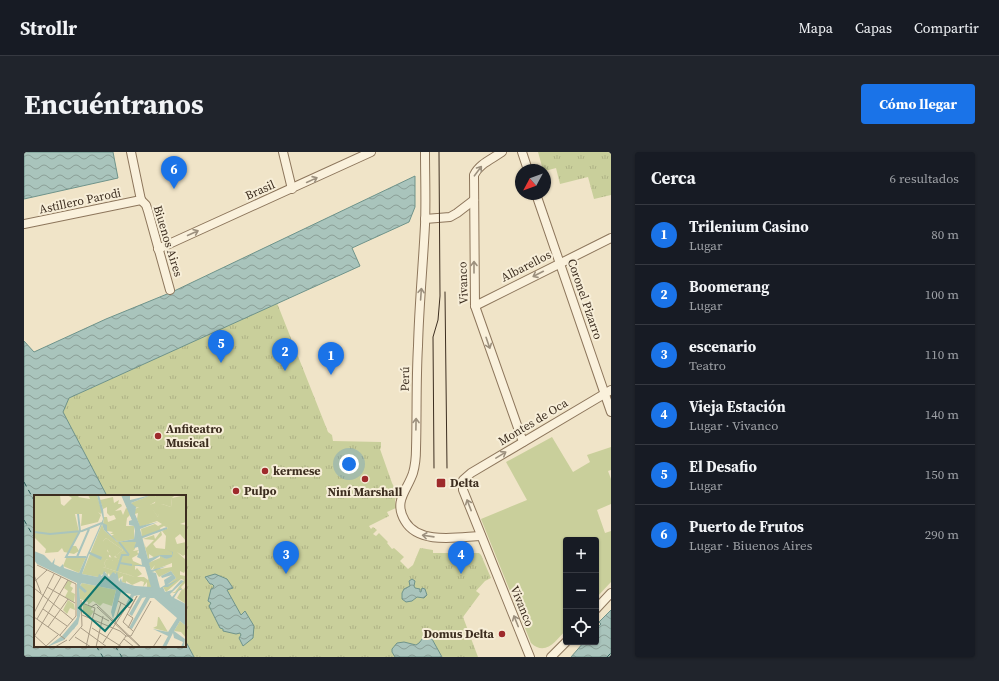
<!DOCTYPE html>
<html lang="es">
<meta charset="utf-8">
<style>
:root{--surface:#171b24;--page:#20242c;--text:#f1f3f6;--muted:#9ea1a6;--line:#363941;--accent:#1a73e8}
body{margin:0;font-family:"Source Serif 4",serif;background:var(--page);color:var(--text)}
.controls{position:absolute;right:12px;bottom:12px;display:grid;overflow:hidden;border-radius:4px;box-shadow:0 1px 3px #0004}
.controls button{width:36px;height:36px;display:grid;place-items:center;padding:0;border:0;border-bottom:1px solid var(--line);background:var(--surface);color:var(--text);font:20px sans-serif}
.compass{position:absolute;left:491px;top:12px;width:36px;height:36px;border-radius:50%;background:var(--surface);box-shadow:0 1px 3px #0004;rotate:229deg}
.you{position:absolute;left:325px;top:312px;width:14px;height:14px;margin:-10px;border:3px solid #fff;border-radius:50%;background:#1a73e8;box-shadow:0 0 0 6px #1a73e833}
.badge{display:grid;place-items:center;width:26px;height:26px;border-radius:50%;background:var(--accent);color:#fff;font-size:13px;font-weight:700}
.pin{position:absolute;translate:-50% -33px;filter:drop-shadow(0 1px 2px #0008)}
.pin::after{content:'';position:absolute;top:21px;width:14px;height:12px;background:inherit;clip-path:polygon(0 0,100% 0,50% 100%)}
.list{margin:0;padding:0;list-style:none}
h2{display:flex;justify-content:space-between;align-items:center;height:52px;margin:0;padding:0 16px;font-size:17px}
h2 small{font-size:13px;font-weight:400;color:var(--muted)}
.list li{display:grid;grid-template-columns:26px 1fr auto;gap:12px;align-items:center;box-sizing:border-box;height:60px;padding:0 16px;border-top:1px solid var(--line)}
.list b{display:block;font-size:15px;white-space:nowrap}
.list p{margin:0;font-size:13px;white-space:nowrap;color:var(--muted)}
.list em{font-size:13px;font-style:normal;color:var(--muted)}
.icon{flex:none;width:22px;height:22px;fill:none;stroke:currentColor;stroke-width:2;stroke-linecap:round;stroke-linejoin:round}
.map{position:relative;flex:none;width:587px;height:505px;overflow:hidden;border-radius:4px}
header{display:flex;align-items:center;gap:24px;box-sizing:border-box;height:56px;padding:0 20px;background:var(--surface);border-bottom:1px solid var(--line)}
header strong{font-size:19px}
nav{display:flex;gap:22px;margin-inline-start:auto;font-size:14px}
.intro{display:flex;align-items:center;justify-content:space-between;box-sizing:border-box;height:96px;padding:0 24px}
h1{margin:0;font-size:28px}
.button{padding:10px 18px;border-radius:4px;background:var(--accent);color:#fff;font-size:14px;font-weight:700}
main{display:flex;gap:24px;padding:0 24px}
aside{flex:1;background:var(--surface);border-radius:4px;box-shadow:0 1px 3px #0004}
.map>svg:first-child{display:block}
.grass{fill:url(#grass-tufts)}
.pitch{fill:#c9cf9b}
.water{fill:url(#water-waves);stroke:#6f938a}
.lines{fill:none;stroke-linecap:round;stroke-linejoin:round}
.ferry{stroke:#2f5d5a;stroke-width:1;stroke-dasharray:5 4;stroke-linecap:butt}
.minor-casing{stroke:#8d765c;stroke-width:10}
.minor{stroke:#faf1dc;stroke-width:8}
.tram{stroke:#3d2e20;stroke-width:1}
.oneway{stroke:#9c907e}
.poi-dot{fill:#9e2a2b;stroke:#f7eed8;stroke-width:1.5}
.labels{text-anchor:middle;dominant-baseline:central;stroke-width:4;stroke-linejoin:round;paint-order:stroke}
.street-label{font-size:12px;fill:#3d2e20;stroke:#f7eed8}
.poi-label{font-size:12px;font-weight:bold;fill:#3d2e20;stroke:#f7eed8;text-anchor:start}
.inset-river{fill:none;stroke:#a9c4bc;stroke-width:2}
.inset-road{fill:none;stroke:#a89b85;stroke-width:1}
.view{fill:#0f766e;fill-opacity:0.15;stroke:#0f766e;stroke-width:2}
.inset-edge{fill:none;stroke:#3d2e20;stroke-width:2}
</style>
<header>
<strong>Strollr</strong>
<nav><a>Mapa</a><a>Capas</a><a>Compartir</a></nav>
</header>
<div class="intro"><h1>Encuéntranos</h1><a class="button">Cómo llegar</a></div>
<main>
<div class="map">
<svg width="587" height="505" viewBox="0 0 587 505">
<defs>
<pattern id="grass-tufts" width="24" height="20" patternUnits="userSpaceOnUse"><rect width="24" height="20" fill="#c9cf9b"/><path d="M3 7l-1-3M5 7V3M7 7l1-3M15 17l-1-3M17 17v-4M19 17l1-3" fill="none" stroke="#aeb285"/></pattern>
<pattern id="water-waves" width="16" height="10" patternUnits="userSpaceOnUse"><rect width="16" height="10" fill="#a9c4bc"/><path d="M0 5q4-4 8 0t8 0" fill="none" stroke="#8ba098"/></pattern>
</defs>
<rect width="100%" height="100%" fill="#f0e4c8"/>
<g class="grass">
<polygon points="514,0 587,0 587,43 570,47 564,25 536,32 532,16 521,19 519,18"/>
<polygon points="253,151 304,280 308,283 309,289 357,290 357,296 356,297 368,331 371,337 375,337 371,348 372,356 363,360 365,364 345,374 347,377 349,375 353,378 349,382 352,384 355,381 364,390 363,391 368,397 370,396 380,405 376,409 384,417 389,413 396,396 409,398 409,401 455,401 457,403 467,426 461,429 452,439 456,442 439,465 454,505 170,505 161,488 161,344 83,344 38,260 45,246"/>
</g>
<path class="pitch" d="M528,285L549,320L566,310L563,303L587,295V318L584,319L587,327V352L573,358L581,381L587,379V430L572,446V388H542V478C532,488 522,505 507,491L457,367L503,348L482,310Z"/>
<g class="water">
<polygon points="0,0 89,0 94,26 0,47"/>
<polygon points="391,24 391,55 385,70 328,96 336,114 45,246 39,260 83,344 11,344 11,494 161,494 161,488 170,505 0,505 0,189 10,200 82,167 148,140"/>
<polygon points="191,422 203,427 209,436 203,438 217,463 221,459 230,474 229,486 219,494 215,486 217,483 216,481 212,482 199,479 199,477 196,476 185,454 187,451 184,449 187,437 189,436 190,434 188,432 186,432 181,425"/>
<polygon points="388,427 391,429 390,434 391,436 396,437 396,440 397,440 398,436 401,437 403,443 400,446 393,445 388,449 382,450 378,447 378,441 380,437 386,434 385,429"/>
<polygon points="587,458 587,505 547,505 560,490 572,490 572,477 577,472 575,470"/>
<path d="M402,484L408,487L418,505H371L368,500V497L373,491L380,490L392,493C397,491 397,486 402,484Z"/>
</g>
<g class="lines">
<g class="ferry">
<polyline points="0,330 11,350"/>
<polyline points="0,368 11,387"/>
<polyline points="72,494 79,505"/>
<polyline points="91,494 98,505"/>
<polyline points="583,505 587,501"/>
</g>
<defs>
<g id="minor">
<polyline points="107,0 117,48"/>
<polyline points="259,0 268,37"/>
<path d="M401,0C401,24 402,49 401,73C399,113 395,154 394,194C392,228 393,263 392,297C392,305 391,314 389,321C383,339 369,349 381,369C395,393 434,385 457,384"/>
<path d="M478,0C468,7 455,12 450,23L451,154L499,290"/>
<polyline points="498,0 504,18"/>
<polyline points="512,42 587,260"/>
<polyline points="117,48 122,53 124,59 146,138"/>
<polyline points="401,67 426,65 433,61 450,48"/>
<polyline points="0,72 117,48"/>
<polyline points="134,97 347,0"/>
<polyline points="451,154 587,86"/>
<polyline points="572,457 587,441"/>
<polyline points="506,505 439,338 439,328 447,321 587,238"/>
<polyline points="527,505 542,490"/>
</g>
</defs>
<use href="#minor" class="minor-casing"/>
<use href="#minor" class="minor"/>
<g class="tram">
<polyline points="421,140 423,316"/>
<polyline points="410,316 409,185 414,168 416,144 415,0"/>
</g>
</g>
<defs><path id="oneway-shaft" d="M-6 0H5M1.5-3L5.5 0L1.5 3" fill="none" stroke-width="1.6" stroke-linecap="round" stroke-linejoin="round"/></defs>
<g class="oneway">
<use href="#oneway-shaft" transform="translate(454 19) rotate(-53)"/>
<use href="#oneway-shaft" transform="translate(288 28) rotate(-25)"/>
<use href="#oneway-shaft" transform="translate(169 81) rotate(-24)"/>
<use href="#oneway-shaft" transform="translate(450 115) rotate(-90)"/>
<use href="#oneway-shaft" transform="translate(514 122) rotate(153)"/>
<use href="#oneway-shaft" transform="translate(397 142) rotate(-86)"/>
<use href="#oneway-shaft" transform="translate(464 191) rotate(71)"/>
<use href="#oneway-shaft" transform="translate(392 272) rotate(-89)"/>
<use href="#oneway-shaft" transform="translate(477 303) rotate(-31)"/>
<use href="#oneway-shaft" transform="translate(445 353) rotate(-111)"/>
<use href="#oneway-shaft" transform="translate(404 384) rotate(-172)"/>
<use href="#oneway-shaft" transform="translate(492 469) rotate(-112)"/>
</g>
<g class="poi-dot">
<circle cx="134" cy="284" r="4"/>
<circle cx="241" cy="319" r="4"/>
<circle cx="341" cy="327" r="4"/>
<rect x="412" y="326" width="10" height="10" rx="2"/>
<circle cx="212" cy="339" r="4"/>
<circle cx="478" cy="482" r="4"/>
</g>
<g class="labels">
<g class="street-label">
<text transform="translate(236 38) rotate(-24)">Brasil</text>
<text transform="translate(56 49) rotate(-12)">Astillero Parodi</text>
<text transform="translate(144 89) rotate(73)">Biuenos Aires</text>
<text transform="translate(502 114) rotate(-27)">Albarellos</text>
<text transform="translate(439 131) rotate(-92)">Vivanco</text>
<text transform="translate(561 147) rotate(71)">Coronel Pizarro</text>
<text transform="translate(381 227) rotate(-89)">Perú</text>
<text transform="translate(509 270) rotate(-31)">Montes de Oca</text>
<text transform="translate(498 454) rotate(68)">Vivanco</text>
</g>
<g class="poi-label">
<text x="142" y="277">Anfiteatro<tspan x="142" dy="14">Musical</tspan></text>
<text x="249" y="319">kermese</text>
<text x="426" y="331">Delta</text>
<text x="220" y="339">Pulpo</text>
<text x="341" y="340" text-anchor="middle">Niní Marshall</text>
<text x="470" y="482" text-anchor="end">Domus Delta</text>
</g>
</g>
<g transform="translate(10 343)">
<rect width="152" height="152" fill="#f0e4c8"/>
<path d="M122,0H141L138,3L137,12L128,9L124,22L115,10L121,8ZM72,43L89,55L80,62L84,63L91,78L101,82L69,72H72L70,68L73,64L79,66L69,46ZM33,61L52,62L45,78L29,71ZM48,88L82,95L78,111L69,108L66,111L59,106L54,110V107L46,104L45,93Z" fill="#c9cf9b"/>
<path d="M0,0H26L27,9L30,11L38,3L33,0H46L44,2L56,4L54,0H63L68,17L67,19L64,17L67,20L64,27L47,31L48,19H41L45,37L38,51H42L45,56L40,59L30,57L28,53L24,57L11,58L12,54L1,43ZM117,0L124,2V5L116,10L124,22L125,12L128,9L137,12L138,3L152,0V27L146,29L152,30V46L146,39L141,43L143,49L152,47V59L149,61L143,57L152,65V74L150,78L146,76V80L152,81V87L147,92L149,95L152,91V109L143,103L148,94L141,98L137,97H141L150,85L147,84L132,97L129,92L143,84L133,90L142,83L137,76L125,82L121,76L118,77L120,75L138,72V68L123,74H119L121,70L117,75L116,72L114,68L126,63V60L132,64L138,60H126L121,63L115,59V63H118L114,64L110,48L112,53L120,45L109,44L120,40L121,44L127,36L128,40L119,49L122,53L131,54L132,41L128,36L134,33L130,31L126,33L127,36L108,42L107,34L121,29L124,31L128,29L123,26L106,32L103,24L104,18L101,19V14L105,12L100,13L97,8ZM79,2L80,8L85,5L84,9H87L88,11L81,16L87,15L89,20L92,13L94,14L96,20L93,23L92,31H100V44L84,47L77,41L80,39H76L79,37L73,36V30H69L70,22H73L74,27L82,24L80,20L76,21L73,18V12L69,14L66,5ZM68,29L70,35L83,47H102L101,54L99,56L105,55L103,57L105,59L98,63L99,66L108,70L101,71V75L103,73L108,79L103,82H110L114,85L115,82L118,92H113V87L109,92L110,87L107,86L98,90L92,86V88L88,87L89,81L84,84L81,78L76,82L75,78L73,81L72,77L64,82L48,79ZM72,43L89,55L81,61L85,65L80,74L101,82L69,72H72L70,68L73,64L78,67L80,63L75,62V60H78L73,56L76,49L69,46ZM124,122H125L134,137L119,133L123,131ZM146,126L152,131V143L147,137L140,136Z" fill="#c9cf9b" fill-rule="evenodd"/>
<path d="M34,85L38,87L36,91L39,93L37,97L41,99L40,107L31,102L34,96L30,93ZM34,105L40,109L41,115L36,113L33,119L29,115ZM49,109L58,112L57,115L60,116L56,122L53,119H49Z" fill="#c9cf9b"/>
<path d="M63,0H65L69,14L70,23L69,28L73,30V36L84,47L100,44L101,36L100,31L95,30V26L98,25L87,0H96V5L117,0L97,8L102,12L101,19L106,31L124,27L106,34L114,64L126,60H138V57L132,55L139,57L138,62L132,64L126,61L115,68L117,75L133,71L118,77L122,78L126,93L131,90L130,85L138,80L128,83L127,81L137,76L142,83L133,90L145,84L134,92H129L131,97L138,95L147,85L150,86L136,99L138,102L146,93L148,95H145L140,103L152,109V131L146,126L140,136L151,144L150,152H147L149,147L140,143L139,138L132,152H128L134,141L119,134L134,137L143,123L120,103H116L98,134L95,133L112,102L108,103L98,121L95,119L106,100L100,101L95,111L92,109L97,99L87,97L79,124L77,117L82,95L48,88L46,90L53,96L51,98L45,93L47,116L44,129L30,145L13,152L28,141L43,123V88L3,69L0,65V56L10,60L18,68L21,63L20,69L26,72L29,69L30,73L45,78L69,24ZM68,29L70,35L83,47H102L100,53L104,52L105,57L103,62L107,64L108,70H98L111,72L117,92L101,91L88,87L87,83L85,87L83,76L82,79L79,77L75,82L70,76L68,81L65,79L64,82L48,79L55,59L67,65L68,62L56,57Z" fill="#a9c4bc" fill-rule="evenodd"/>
<path class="inset-river" d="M44,19L46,36M46,36L32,62H52M0,37L16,39L48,36L68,28M106,43L133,33M85,47L95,60M43,62L55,34M86,68L98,70M83,76L88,60H95M47,85L121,100L152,122M39,134L45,120L44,92L48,84L116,95L120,93L100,27L89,0"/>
<path class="inset-road" d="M3,70L42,89V121L26,140M0,80L7,98M0,87L13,75M13,92L41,108M0,93L39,125M84,106L96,113M48,108L61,113L52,152M57,112L62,109L107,152M63,112L106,152M96,113L103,101L89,127L99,136M9,114L33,131M0,118L20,79M60,118L75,126M93,119L99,123L94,133M48,120L86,136L92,141M0,122L31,144M3,124L27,82M81,127L87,108M14,132L34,104M47,133L73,152M58,133L88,152M0,140L12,151M97,141L117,106M0,142L34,85M41,142L57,152M90,144L100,152M35,146L48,131L47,105M69,148L93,111M11,152L24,140M21,152L33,145M62,152L69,121M84,152L92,141H97M119,152L127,140"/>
<path class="view" d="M71,82L98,105L71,136L45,113Z"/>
<rect width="152" height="152" class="inset-edge"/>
</g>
</svg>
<div class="controls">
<button>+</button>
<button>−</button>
<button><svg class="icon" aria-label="locate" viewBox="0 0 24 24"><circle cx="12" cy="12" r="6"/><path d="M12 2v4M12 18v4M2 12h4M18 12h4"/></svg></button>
</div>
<svg class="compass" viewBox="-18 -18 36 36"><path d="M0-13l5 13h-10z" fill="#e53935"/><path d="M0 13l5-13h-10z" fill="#9ea1a6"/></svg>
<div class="you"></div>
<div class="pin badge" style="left:307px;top:223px">1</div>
<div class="pin badge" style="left:261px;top:219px">2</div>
<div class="pin badge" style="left:262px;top:422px">3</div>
<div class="pin badge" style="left:437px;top:422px">4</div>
<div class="pin badge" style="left:197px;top:211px">5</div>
<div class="pin badge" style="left:150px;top:37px">6</div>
</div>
<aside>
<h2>Cerca<small>6 resultados</small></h2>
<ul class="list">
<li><span class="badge">1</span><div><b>Trilenium Casino</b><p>Lugar</p></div><em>80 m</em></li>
<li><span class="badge">2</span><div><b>Boomerang</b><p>Lugar</p></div><em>100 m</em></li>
<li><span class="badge">3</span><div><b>escenario</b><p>Teatro</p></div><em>110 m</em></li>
<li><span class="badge">4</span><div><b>Vieja Estación</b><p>Lugar · Vivanco</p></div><em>140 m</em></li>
<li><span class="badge">5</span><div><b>El Desafio</b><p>Lugar</p></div><em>150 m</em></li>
<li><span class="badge">6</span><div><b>Puerto de Frutos</b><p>Lugar · Biuenos Aires</p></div><em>290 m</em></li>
</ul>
</aside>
</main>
